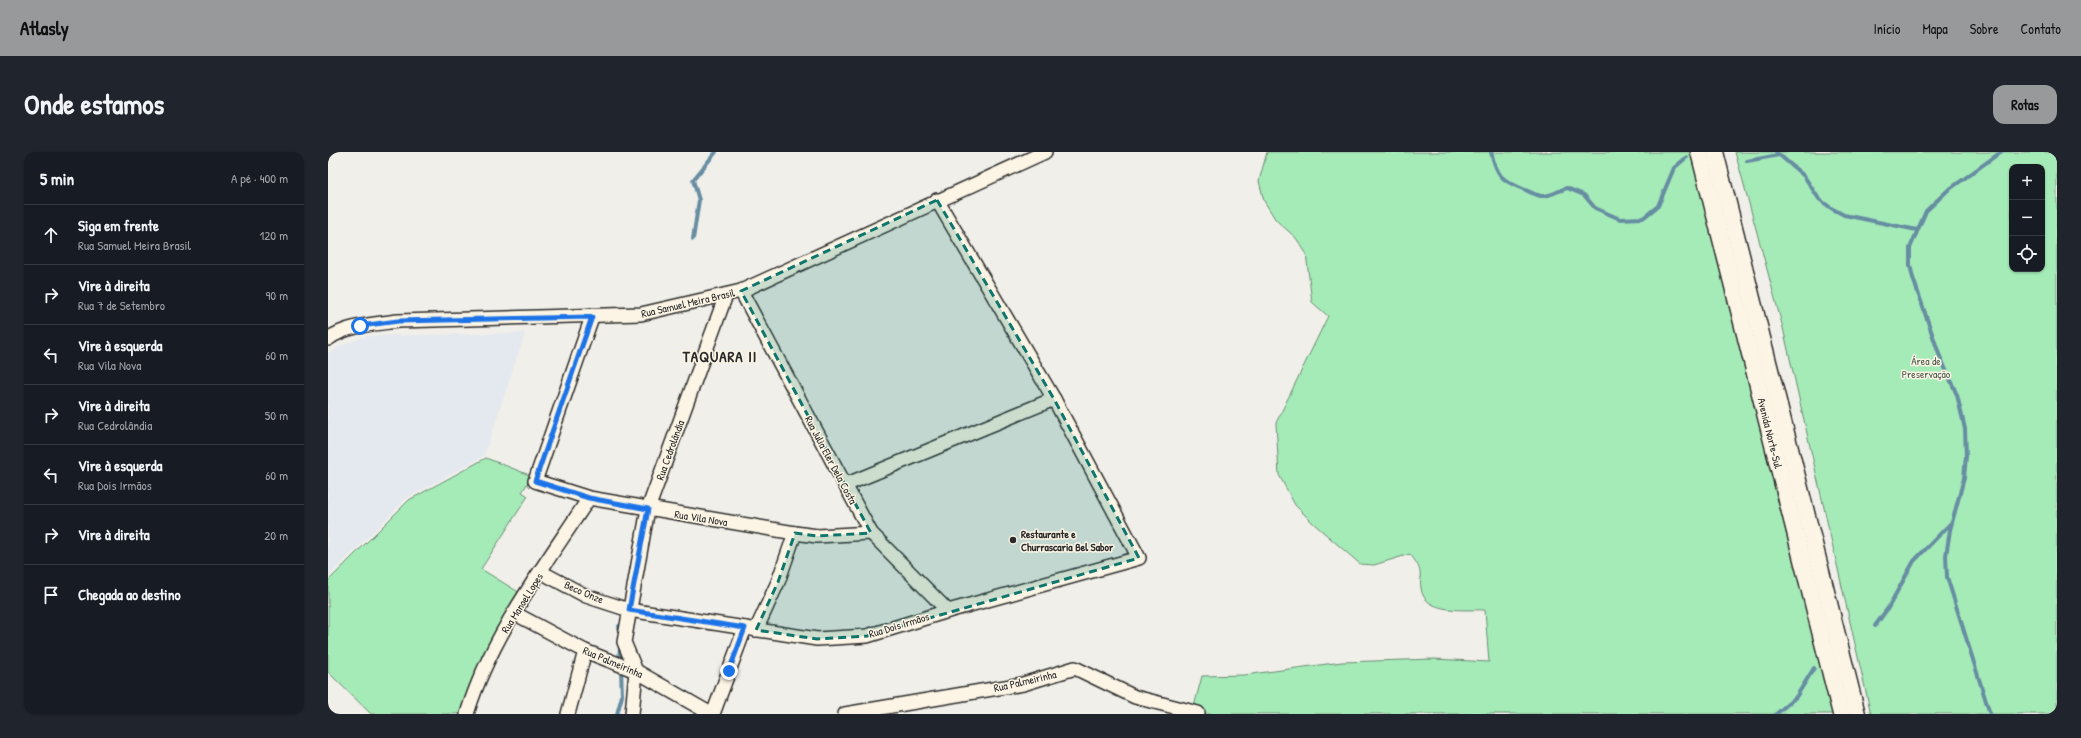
<!DOCTYPE html>
<html lang="pt">
<meta charset="utf-8">
<style>
:root{--surface:#171b24;--page:#20242c;--text:#f1f3f6;--muted:#9ea1a6;--line:#363941;--accent:#98999b}
body{margin:0;font-family:"Patrick Hand",sans-serif;background:var(--page);color:var(--text)}
.controls{position:absolute;right:12px;top:12px;display:grid;overflow:hidden;border-radius:8px;box-shadow:0 1px 3px #0004}
.controls button{width:36px;height:36px;display:grid;place-items:center;padding:0;border:0;border-bottom:1px solid var(--line);background:var(--surface);color:var(--text);font:20px sans-serif}
.stop{position:absolute;width:12px;height:12px;margin:-9px;border:3px solid #1a73e8;border-radius:50%;background:#fff}
.stop.end{background:#1a73e8;border-color:#fff;box-shadow:0 1px 4px #0008}
.list{margin:0;padding:0;list-style:none}
h2{display:flex;justify-content:space-between;align-items:center;height:52px;margin:0;padding:0 16px;font-size:17px}
h2 small{font-size:13px;font-weight:400;color:var(--muted)}
.list li{display:grid;grid-template-columns:26px 1fr auto;gap:12px;align-items:center;box-sizing:border-box;height:60px;padding:0 16px;border-top:1px solid var(--line)}
.list b{display:block;font-size:15px;white-space:nowrap}
.list p{margin:0;font-size:13px;white-space:nowrap;color:var(--muted)}
.list em{font-size:13px;font-style:normal;color:var(--muted)}
.icon{flex:none;width:22px;height:22px;fill:none;stroke:currentColor;stroke-width:2;stroke-linecap:round;stroke-linejoin:round}
.map{position:relative;flex:none;width:1729px;height:562px;overflow:hidden;border-radius:12px}
header{display:flex;align-items:center;gap:24px;box-sizing:border-box;height:56px;padding:0 20px;background:var(--accent);color:#111}
header strong{font-size:19px}
nav{display:flex;gap:22px;margin-inline-start:auto;font-size:14px}
.intro{display:flex;align-items:center;justify-content:space-between;box-sizing:border-box;height:96px;padding:0 24px}
h1{margin:0;font-size:28px}
.button{padding:10px 18px;border-radius:12px;background:var(--accent);color:#111;font-size:14px;font-weight:700}
main{display:flex;gap:24px;padding:0 24px}
aside{flex:1;background:var(--surface);border-radius:12px;box-shadow:0 1px 3px #0004}
.map>svg:first-child{display:block}
.built{fill:#e4e8ef}
.green{fill:#a5ebb8;stroke:#688b72;fill-rule:evenodd}
.lines{fill:none;stroke-linecap:round;stroke-linejoin:round}
.stream{stroke:#668da1;stroke-width:4}
.minor-casing{stroke:#2b2b2b;stroke-width:16}
.major-casing{stroke:#2b2b2b;stroke-width:19}
.minor{stroke:#fcf5e5;stroke-width:13}
.major{stroke:#fcf5e5;stroke-width:16}
.route{stroke:#1a73e8;stroke-width:5}
.marked{fill:#0f766e;fill-opacity:0.2;stroke:#0f766e;stroke-width:3;stroke-dasharray:8 5;stroke-linejoin:round}
.poi-dot{fill:#2b2b2b;stroke:#fcf5e5;stroke-width:1.5}
.labels{text-anchor:middle;dominant-baseline:central;stroke-width:3;stroke-linejoin:round;paint-order:stroke}
.street-label{font-size:11px;fill:#2b2b2b;stroke:#fcf5e5}
.park-label{font-size:11px;fill:#4a5b4e;stroke:#fcf5e5}
.poi-label{font-size:11px;font-weight:bold;fill:#2b2b2b;stroke:#fcf5e5;text-anchor:start}
.district-label{font-size:15px;font-weight:bold;letter-spacing:1px;fill:#2b2b2b;stroke:#fcf5e5}
</style>
<header>
<strong>Atlasly</strong>
<nav><a>Início</a><a>Mapa</a><a>Sobre</a><a>Contato</a></nav>
</header>
<div class="intro"><h1>Onde estamos</h1><a class="button">Rotas</a></div>
<main>
<aside>
<h2>5 min<small>A pé · 400 m</small></h2>
<ul class="list">
<li><svg class="icon" aria-label="ahead" viewBox="0 0 24 24"><path d="M12 20V5M6 11l6-6 6 6"/></svg><div><b>Siga em frente</b><p>Rua Samuel Meira Brasil</p></div><em>120 m</em></li>
<li><svg class="icon" aria-label="right" viewBox="0 0 24 24"><path d="M7 20v-9h11M14 6l5 5-5 5"/></svg><div><b>Vire à direita</b><p>Rua 7 de Setembro</p></div><em>90 m</em></li>
<li><svg class="icon" aria-label="left" viewBox="0 0 24 24"><path d="M17 20v-9H6M10 6l-5 5 5 5"/></svg><div><b>Vire à esquerda</b><p>Rua Vila Nova</p></div><em>60 m</em></li>
<li><svg class="icon" aria-label="right" viewBox="0 0 24 24"><path d="M7 20v-9h11M14 6l5 5-5 5"/></svg><div><b>Vire à direita</b><p>Rua Cedrolândia</p></div><em>50 m</em></li>
<li><svg class="icon" aria-label="left" viewBox="0 0 24 24"><path d="M17 20v-9H6M10 6l-5 5 5 5"/></svg><div><b>Vire à esquerda</b><p>Rua Dois Irmãos</p></div><em>60 m</em></li>
<li><svg class="icon" aria-label="right" viewBox="0 0 24 24"><path d="M7 20v-9h11M14 6l5 5-5 5"/></svg><div><b>Vire à direita</b></div><em>20 m</em></li>
<li><svg class="icon" aria-label="arrive" viewBox="0 0 24 24"><path d="M6 21V4h12l-3 4 3 4H6"/></svg><div><b>Chegada ao destino</b></div></li>
</ul>
</aside>
<div class="map">
<svg width="1729" height="562" viewBox="0 0 1729 562">
<rect width="100%" height="100%" fill="#f1efea"/>
<filter id="ink" filterUnits="userSpaceOnUse"><feTurbulence type="fractalNoise" baseFrequency=".025" numOctaves="2"/><feDisplacementMap in="SourceGraphic" scale="8" xChannelSelector="R" yChannelSelector="G"/><feConvolveMatrix kernelMatrix="1 2 1 2 8 2 1 2 1" color-interpolation-filters="sRGB"/></filter>
<g filter="url(#ink)">
<polygon class="built" points="197,181 156,304 79,346 0,425 0,201 17,192 39,184"/>
<g class="green">
<path d="M939,0H1363L1506,562H864L874,524L916,523L1014,510L1107,507L1161,510L1157,458C1138,457 1096,463 1093,436C1091,417 1095,419 1082,402L1046,413L1032,412L986,372L967,353L951,323L948,271L1000,164L984,150L978,101L968,86L948,68L936,49L931,29Z"/>
<path d="M1407,0H1729V562H1543L1455,176ZM1684,15H1714V117H1684Z"/>
<path d="M158,306L204,324L194,340L200,344L153,417L192,441C168,478 146,519 133,562H43L0,520V429L81,348Z"/>
</g>
<g class="lines">
<g class="stream">
<path d="M1163,0C1169,24 1173,28 1195,37C1200,39 1207,43 1213,44C1222,45 1231,38 1239,36L1256,43L1267,56L1292,67L1315,66L1330,54L1346,16L1359,5"/>
<polyline points="1448,0 1476,24 1491,47 1503,56 1516,63 1589,78"/>
<polyline points="1419,9 1451,3"/>
<polyline points="365,87 371,48 365,28 388,0"/>
<polyline points="291,474 292,483"/>
<polyline points="1547,474 1560,456 1586,409 1623,371"/>
<polyline points="291,509 292,494"/>
<polyline points="289,562 294,544 293,517"/>
<polyline points="1448,562 1468,545 1486,516"/>
<polyline points="1662,562 1619,425 1618,404 1622,378 1636,326 1638,304 1637,277 1629,243 1611,202 1585,126 1582,113 1582,96 1598,59 1619,39 1673,0"/>
</g>
<defs>
<g id="minor">
<polyline points="413,139 543,381 620,459"/>
<polyline points="264,165 207,329 261,346 467,381 489,384 543,381"/>
<path d="M0,187C18,173 48,172 70,169L313,162L413,139L717,0"/>
<polyline points="517,333 726,247"/>
<polyline points="213,420 258,444 301,458 489,487 539,484 620,459 811,406 726,247 609,48"/>
<polyline points="186,461 257,499 308,519 383,562"/>
<polyline points="428,478 450,430 467,381"/>
<path d="M139,562C163,483 216,415 261,346"/>
<polyline points="240,562 257,499"/>
<polyline points="304,562 308,519 296,490 320,357 398,143"/>
<polyline points="385,562 417,476"/>
<polyline points="517,562 695,532 747,516 807,545 870,561"/>
</g>
<g id="major">
<polyline points="1371,0 1513,562"/>
<polyline points="1387,0 1529,562"/>
</g>
</defs>
<use href="#minor" class="minor-casing"/>
<use href="#major" class="major-casing"/>
<use href="#minor" class="minor"/>
<use href="#major" class="major"/>
</g>
</g>
<g class="lines" filter="url(#ink)">
<polyline class="route" points="32,174 70,169 264,165 207,329 261,346 320,357 301,458 417,476 401,519"/>
</g>
<path class="marked" d="M609,48L726,247L811,406L539,484L489,487L428,478L450,430L467,381L489,384L543,381L413,139Z"/>
<circle class="poi-dot" cx="685" cy="388" r="4"/>
<g class="labels">
<g class="street-label">
<text transform="translate(360 151) rotate(-13)">Rua Samuel Meira Brasil</text>
<text transform="translate(1442 281) rotate(76)">Avenida Norte-Sul</text>
<text transform="translate(342 298) rotate(-70)">Rua Cedrolândia</text>
<text transform="translate(503 308) rotate(62)">Rua Julia Eler Dela Costa</text>
<text transform="translate(373 366) rotate(9)">Rua Vila Nova</text>
<text transform="translate(256 440) rotate(23)">Beco Onze</text>
<text transform="translate(194 451) rotate(-58)">Rua Manoel Lopes</text>
<text transform="translate(571 473) rotate(-17)">Rua Dois Irmãos</text>
<text transform="translate(285 510) rotate(23)">Rua Palmeirinha</text>
<text transform="translate(697 529) rotate(-13)">Rua Palmeirinha</text>
</g>
<g class="park-label">
<text x="1598" y="209">Área de<tspan x="1598" dy="13">Preservação</tspan></text>
</g>
<g class="poi-label">
<text x="693" y="382">Restaurante e<tspan x="693" dy="13">Churrascaria Bel Sabor</tspan></text>
</g>
<g class="district-label">
<text x="392" y="204">TAQUARA II</text>
</g>
</g>
</svg>
<div class="controls">
<button>+</button>
<button>−</button>
<button><svg class="icon" aria-label="locate" viewBox="0 0 24 24"><circle cx="12" cy="12" r="6"/><path d="M12 2v4M12 18v4M2 12h4M18 12h4"/></svg></button>
</div>
<div class="stop" style="left:32px;top:174px"></div>
<div class="stop end" style="left:401px;top:519px"></div>
</div>
</main>
